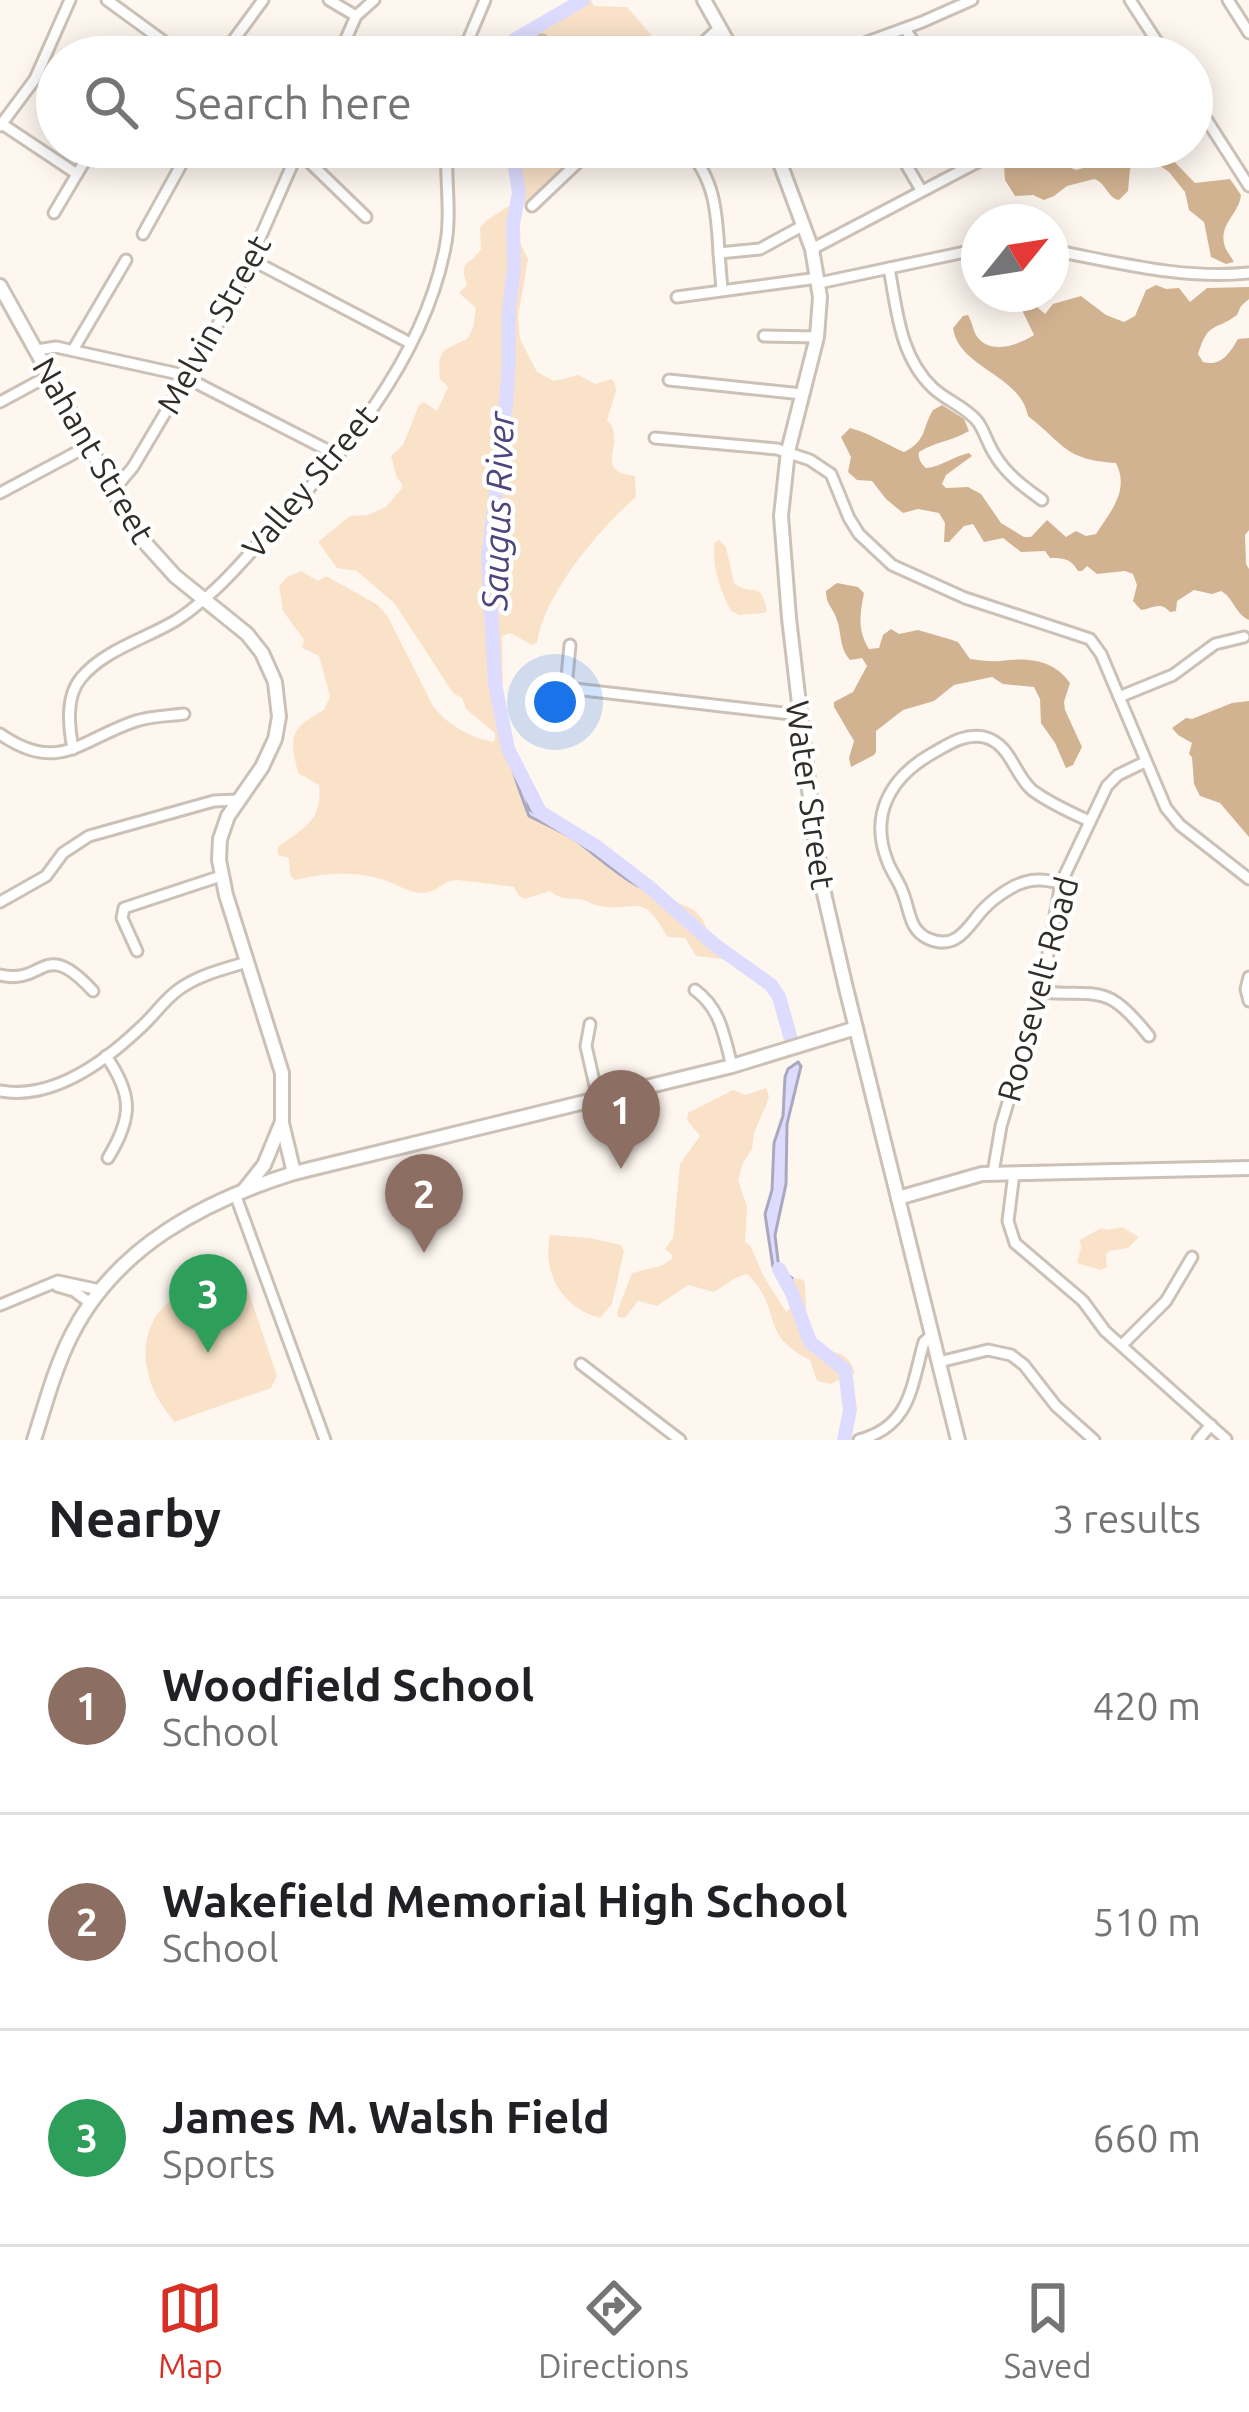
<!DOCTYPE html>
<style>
:root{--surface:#fff;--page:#f2f2f2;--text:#202124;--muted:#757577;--line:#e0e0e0;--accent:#d93025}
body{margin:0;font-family:Ubuntu,sans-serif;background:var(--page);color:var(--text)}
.compass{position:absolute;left:961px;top:204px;width:108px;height:108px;border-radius:50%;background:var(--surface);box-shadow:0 6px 30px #0003;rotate:60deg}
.you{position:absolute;left:555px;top:702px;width:42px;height:42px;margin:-30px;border:9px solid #fff;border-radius:50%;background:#1a73e8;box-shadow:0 0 0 18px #1a73e833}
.badge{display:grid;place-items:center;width:78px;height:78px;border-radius:50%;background:var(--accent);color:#fff;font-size:39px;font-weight:700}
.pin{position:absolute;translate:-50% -99px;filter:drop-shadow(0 3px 6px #0008)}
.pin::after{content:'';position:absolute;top:63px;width:42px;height:36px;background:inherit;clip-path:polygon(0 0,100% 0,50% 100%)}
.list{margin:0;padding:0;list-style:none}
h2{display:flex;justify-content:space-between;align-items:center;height:156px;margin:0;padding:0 48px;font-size:51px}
h2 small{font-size:39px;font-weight:400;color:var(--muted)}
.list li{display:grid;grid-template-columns:78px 1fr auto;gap:36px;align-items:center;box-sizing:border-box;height:216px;padding:0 48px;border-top:3px solid var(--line)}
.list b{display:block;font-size:45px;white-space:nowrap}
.list p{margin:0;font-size:39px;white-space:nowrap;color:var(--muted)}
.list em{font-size:39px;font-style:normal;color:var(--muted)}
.icon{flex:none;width:66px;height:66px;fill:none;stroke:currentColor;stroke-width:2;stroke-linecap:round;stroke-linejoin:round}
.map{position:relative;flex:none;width:1249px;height:1440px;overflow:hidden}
.search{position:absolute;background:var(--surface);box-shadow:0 6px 30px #0003;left:36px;right:36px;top:36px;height:132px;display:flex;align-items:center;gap:30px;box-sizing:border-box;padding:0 42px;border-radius:66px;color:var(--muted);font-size:45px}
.sheet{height:804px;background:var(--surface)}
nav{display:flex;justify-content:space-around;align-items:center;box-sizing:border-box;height:168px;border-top:3px solid var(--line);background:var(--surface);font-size:33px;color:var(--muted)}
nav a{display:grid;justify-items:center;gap:6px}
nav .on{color:var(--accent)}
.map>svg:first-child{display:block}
.green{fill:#fae2c9}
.forest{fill:#d2b391}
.water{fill:#dedcfe;stroke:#aaa8be;stroke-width:3}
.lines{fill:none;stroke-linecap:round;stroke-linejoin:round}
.river{stroke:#dedcfe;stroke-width:14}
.minor-casing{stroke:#ccc1b6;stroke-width:15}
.major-casing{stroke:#ccc1b6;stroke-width:18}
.minor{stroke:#fff;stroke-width:9}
.major{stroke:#fff;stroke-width:12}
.labels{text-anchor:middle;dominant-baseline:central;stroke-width:9;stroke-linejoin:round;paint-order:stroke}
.street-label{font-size:33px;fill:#312d29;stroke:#fff}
.water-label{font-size:36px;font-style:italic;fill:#4d457b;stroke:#fff}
</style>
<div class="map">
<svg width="1249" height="1440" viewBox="0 0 1249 1440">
<rect width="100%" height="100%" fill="#fef7f0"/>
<g class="green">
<polygon points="583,0 591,0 594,6 627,7 653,37 625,50 619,57 499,57 514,40"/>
<path d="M506,147H583L520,208V243L528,259L518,317L520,339L537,372L554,381L578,375L595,384L611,379L615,383L616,391L607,420C624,436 605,457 615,469C620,475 629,474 635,476L636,497C599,529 544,594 537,643L532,645L510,633L502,636L504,749C516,768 520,793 529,816L578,842L634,883L694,910L703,920L707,931L724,956L722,959L696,956L685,938L667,937C642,887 632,915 596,905C589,903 584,899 577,899C565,898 560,899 550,891L525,899L519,896L514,887L458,880C444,880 437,892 424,893C412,894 400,886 389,882C359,870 325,873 295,880L290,875L289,858L278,855V847C303,828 323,821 319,785L298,773C289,735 290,729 324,710L330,696L319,656L302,648L304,640L283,611L279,586L287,577L301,571L318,581L326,576L378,605L388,617L433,706C447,725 470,737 493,742L495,739V733L466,709L462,698L453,693L395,604L357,571L337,568L318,542L350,516L367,515L386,507L402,488V484L397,478L391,456L403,445L419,405L424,402L437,411L448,387L440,379C437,348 443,351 467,339L473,328L476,308L459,293L467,285C458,259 470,266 481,249L480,228L487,220L512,204L518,203C520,183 518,164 506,147Z"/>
<path d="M719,540L726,547L734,583C754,599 759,577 767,611L764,613L739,615L731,611C720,591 712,565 714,543Z"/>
<path d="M766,1088L769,1096L767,1103L754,1133L752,1149L743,1163L738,1180L747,1207L745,1242L751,1247L763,1275L786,1312L791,1307L787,1288L781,1280L789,1282L795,1278L804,1280C808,1299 803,1320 813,1338C825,1359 847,1344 855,1373L830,1384L817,1381L810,1360C757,1334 784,1309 747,1274L735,1278L714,1292L688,1285L657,1306L638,1301L625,1318L618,1317L617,1312L632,1273L661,1266L672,1259V1255L665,1249L673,1238L680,1164L700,1136L687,1120L688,1113L733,1090L746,1095Z"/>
<polygon points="1122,1227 1139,1237 1128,1248 1109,1251 1106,1255 1107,1267 1100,1270 1077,1263 1081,1248 1080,1240 1101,1228 1108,1230"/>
<path d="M550,1235L590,1238L621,1245L624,1251L612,1304L600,1318C562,1308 542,1273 550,1235Z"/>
<path d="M222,1277L244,1278L277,1376L271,1388L174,1422C165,1409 154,1396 150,1380C132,1324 170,1287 222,1277Z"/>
</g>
<g class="forest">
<path d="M994,147H1052L1061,164L1076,170L1106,162L1112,147H1160L1195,183L1230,179L1241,195C1239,214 1220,223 1224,243C1225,250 1230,255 1234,262L1226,264L1211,257L1204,222L1189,210L1185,192L1169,172L1151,159L1137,158L1130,169L1128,191L1119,200C1107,198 1106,182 1094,179L1067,186L1054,196L1044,200L1033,195L1015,196L1005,180L1004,165Z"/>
<path d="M1156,285L1166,289L1179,288L1190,302L1207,288L1249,287V299L1241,306L1237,315C1214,332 1209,320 1198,354L1203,362C1221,367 1229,354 1238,339L1249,338V530L1245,535L1246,564L1249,569V620C1235,614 1234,598 1221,591L1212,594L1194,590L1177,601L1176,611L1170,612C1160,601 1154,608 1141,610L1133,601L1137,585L1133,574L1125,571L1097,574L1087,566L1082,571H1078C1071,558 1062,558 1050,558L1045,551L1021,552L1003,538L984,542L973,524L964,526L949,542H944L945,523L939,513L918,509L903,513L886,499L872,481L857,480L848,472L851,457L841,437L850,428C870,433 885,444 904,452C927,441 922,428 933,410L942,405L964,419L969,431C953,441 934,442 919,452C918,459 921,464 926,468C941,467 954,456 969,453L972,456L946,475L942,484L946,488L968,487L981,494L1001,523L1024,537H1031L1047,520L1066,537L1076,531L1086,536L1096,534C1110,512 1130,491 1116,463C1065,460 1065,445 1028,416C1020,374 958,368 953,328L963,316L968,315C972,322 973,329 976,335C989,356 1018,345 1034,335L1021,308L1022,304L1035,305L1045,314L1053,304L1081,296L1106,315L1124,322L1135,316L1146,290Z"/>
<path d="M837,583L858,587L864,593C860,614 857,630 869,649L879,648L883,635L891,629L899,634L918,630L949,639L958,642L970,659C980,660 991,662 1000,661C1026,657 1054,659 1070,683L1064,702L1065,710L1082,747L1073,765L1066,768L1055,743L1041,723L1040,699L1034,687L1003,684L992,677L954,685L934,701L903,710L876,731V752L874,755L851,767L849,758L854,741L834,707V702L853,692L867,666L862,658L850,660C839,647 842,635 837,620C833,607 826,605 826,591Z"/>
<polygon points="1249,701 1249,837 1220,803 1200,796 1194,784 1192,757 1189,754 1192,743 1178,735 1172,728 1186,718 1192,719 1232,703"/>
</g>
<g class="water">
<path d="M512,764L525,788L529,809L547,823L599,851L652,892L666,897C633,889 608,865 582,845C567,833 546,825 529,816C525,805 512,772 512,764Z"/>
<polygon points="798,1062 801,1066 787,1124 786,1184 775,1235 779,1269 792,1278 789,1282 778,1277 773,1267 765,1214 772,1190 774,1143 783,1116 785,1077 788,1069"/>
</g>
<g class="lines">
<g class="river">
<polyline points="499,57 514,40 583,0"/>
<polyline points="506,147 514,161 519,193 513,224 514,267 509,309 509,361 504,431 488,556 495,684 508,749 540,812 597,847 648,886 715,945 771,985 779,997 790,1036"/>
<polyline points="779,1269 792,1293 810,1342 845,1370 850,1410 844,1440"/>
</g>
<defs>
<g id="minor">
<polyline points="107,0 185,57"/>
<polyline points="329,0 356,16"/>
<polyline points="1130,0 1167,57"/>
<polyline points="1228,0 1249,33"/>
<polyline points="905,29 924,57"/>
<polyline points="542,41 564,57"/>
<polyline points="227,49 263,0"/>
<polyline points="338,57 356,16 374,0"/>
<polyline points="461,57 485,0"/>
<polyline points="688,57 720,27"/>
<polyline points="826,57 922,22 972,0"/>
<polyline points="1192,97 1249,186"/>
<polyline points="2,124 77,174"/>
<polyline points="0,126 35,79 70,0"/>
<path d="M685,147C715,177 717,213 719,253"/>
<polyline points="896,147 921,190"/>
<polyline points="298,151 366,217"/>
<polyline points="532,206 594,147"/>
<polyline points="54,213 93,147"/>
<polyline points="143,234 191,147"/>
<polyline points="812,249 991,155"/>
<path d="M1051,250C1117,262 1182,280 1249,273"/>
<polyline points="252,260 410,343"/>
<path d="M889,268C897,311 900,357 933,388C947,401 966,407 978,422C985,432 988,445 995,455C1006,474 1025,488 1042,500"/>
<polyline points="819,283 979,249"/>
<polyline points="722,290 719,253 760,249 804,225"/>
<polyline points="677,297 818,278"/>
<polyline points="764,336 817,337"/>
<polyline points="37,350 56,347 179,374 339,456"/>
<polyline points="73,350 126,260"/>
<polyline points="669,380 802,394"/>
<polyline points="0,402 50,375"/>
<polyline points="655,438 777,449 810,460 831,474 849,518 859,534 892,565 965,598 1090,639 1101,654 1166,808 1180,825 1249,879"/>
<polyline points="112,492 133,467 234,297 300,147"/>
<polyline points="0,493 88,446"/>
<polyline points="570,645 566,688 800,715"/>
<polyline points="1119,697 1173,675 1215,644 1244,637"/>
<path d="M0,734C59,775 81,739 136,721C151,716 168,716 184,714"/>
<path d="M73,749C69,727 65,697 81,678C104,650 145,639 175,621C185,615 195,607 204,599C226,582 243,560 262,540C339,459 423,361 445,248C452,215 445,180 447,147"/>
<path d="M1061,883C1049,881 1037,878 1025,882C1010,886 990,901 980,913C966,930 955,950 929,939C909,931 910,910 903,893C899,881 891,872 887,860C869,813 892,776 933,753C949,744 965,733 984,737C1011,744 1013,773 1032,790C1049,803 1070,812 1089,821"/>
<polyline points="0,902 46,876 63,853 89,836 214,801 237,800"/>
<polyline points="137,951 122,918 124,908 221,876"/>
<path d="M0,975C46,986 42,936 93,991"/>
<polyline points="1249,977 1246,989 1249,1001"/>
<path d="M695,990C721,1009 724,1036 732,1066"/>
<path d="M1041,992C1101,997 1106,982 1149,1036"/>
<polyline points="590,1024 586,1046 598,1099"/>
<path d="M106,1056C133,1095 133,1117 108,1158"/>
<path d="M0,1091C52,1100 102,1064 139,1029C153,1017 163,1001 178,990C198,975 224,969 247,962"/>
<polyline points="993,1173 1001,1126 1041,992 1061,883 1107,786 1118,775 1145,762"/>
<polyline points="1014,1173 1008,1221 1015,1243 1083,1301 1105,1331 1226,1439"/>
<polyline points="235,1194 325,1440"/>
<polyline points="57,1286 74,1291 90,1303"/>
<polyline points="0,1305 58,1281 100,1290"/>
<polyline points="1122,1345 1166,1301 1192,1257"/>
<polyline points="939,1362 988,1350 1011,1355 1024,1365 1056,1406 1094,1440"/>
<polyline points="581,1364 680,1440"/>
<path d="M859,1440C911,1426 911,1387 924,1342L932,1335"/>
<polyline points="1198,1440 1211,1425"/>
</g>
<g id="major">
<polyline points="704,0 736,57"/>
<polyline points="774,147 812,249 820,297 817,337 788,451 781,516 789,618 814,832 823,889 845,984 958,1440"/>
<polyline points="0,286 139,536 175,576 247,634 262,653 275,682 279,717 275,739 262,767 228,816 220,839 219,860 226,895 282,1073 282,1123 294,1173"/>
<polyline points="245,1189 264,1165 281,1124"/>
<polyline points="898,1198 982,1174 1249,1168"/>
<path d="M34,1440C45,1405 55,1367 72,1334C116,1247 204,1201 294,1173L732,1066L856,1028"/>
</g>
</defs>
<use href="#minor" class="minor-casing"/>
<use href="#major" class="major-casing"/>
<use href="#minor" class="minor"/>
<use href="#major" class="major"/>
</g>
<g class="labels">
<g class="street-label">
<text transform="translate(213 324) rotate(-61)">Melvin Street</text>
<text transform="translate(94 450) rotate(60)">Nahant Street</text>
<text transform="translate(309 481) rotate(-50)">Valley Street</text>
<text transform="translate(811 795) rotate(82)">Water Street</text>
<text transform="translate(1037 989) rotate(-75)">Roosevelt Road</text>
</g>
<g class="water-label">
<text transform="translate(497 511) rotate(-88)">Saugus River</text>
</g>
</g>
</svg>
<svg class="compass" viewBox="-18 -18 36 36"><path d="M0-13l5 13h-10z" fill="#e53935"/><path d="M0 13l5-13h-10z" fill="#757577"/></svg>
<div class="you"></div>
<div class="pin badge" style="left:621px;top:1169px;background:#8d6e63">1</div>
<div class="pin badge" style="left:424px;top:1253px;background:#8d6e63">2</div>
<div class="pin badge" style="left:208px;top:1353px;background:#2e9e5b">3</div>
<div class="search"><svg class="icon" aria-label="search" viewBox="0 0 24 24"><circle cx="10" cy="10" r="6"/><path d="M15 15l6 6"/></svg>Search here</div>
</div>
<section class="sheet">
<h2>Nearby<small>3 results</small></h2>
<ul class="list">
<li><span class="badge" style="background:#8d6e63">1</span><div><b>Woodfield School</b><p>School</p></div><em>420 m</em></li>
<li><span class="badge" style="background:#8d6e63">2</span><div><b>Wakefield Memorial High School</b><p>School</p></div><em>510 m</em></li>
<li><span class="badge" style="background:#2e9e5b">3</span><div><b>James M. Walsh Field</b><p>Sports</p></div><em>660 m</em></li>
</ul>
</section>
<nav>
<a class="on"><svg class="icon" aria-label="map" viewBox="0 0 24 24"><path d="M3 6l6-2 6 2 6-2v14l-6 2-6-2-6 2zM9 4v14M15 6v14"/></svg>Map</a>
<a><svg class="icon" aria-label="directions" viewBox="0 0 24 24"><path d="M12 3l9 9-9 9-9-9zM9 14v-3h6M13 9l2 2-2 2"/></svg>Directions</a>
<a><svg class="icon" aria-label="saved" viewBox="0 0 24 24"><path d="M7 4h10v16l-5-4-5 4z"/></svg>Saved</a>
</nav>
